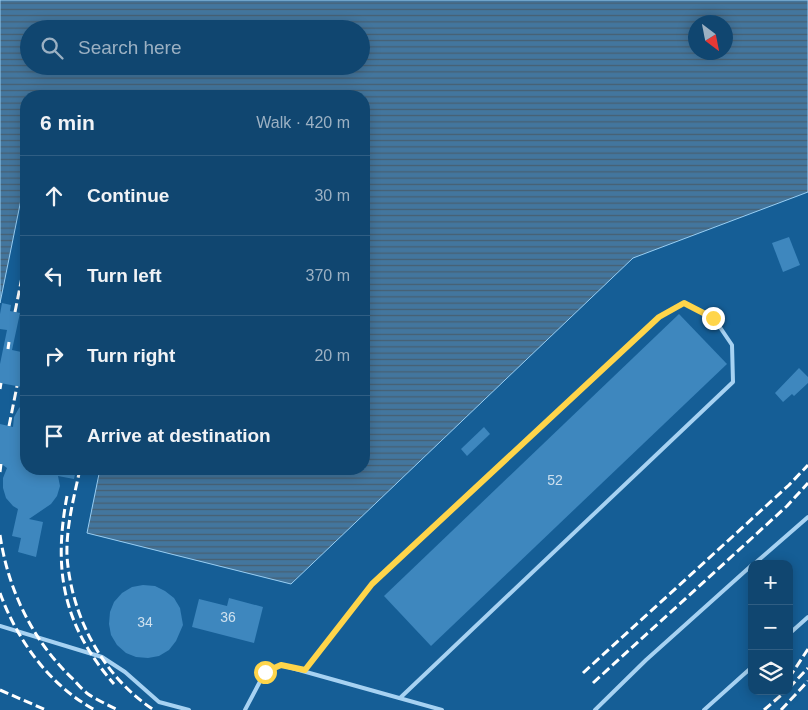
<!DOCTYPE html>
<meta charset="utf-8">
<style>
:root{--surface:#104670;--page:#194d75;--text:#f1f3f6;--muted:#9cb1c3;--line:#305e83}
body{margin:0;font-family:Helvetica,sans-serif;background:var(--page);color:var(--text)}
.controls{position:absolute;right:15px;bottom:15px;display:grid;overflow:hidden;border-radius:10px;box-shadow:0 2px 12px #0003}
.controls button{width:45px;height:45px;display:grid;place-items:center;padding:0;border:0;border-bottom:1px solid var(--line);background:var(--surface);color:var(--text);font:25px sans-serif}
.compass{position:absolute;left:688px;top:15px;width:45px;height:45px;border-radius:50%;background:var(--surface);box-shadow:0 2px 12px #0003;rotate:148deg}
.stop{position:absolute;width:15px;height:15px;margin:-11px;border:4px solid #ffd54a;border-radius:50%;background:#fff}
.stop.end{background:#ffd54a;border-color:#fff;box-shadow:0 1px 5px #0008}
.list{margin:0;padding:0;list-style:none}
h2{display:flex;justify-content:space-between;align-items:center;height:65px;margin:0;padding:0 20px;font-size:21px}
h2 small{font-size:16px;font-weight:400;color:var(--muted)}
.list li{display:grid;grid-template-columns:32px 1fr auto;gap:15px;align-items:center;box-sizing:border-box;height:80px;padding:0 20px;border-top:1px solid var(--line)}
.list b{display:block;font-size:19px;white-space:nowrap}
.list em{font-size:16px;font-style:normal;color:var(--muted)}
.icon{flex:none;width:28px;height:28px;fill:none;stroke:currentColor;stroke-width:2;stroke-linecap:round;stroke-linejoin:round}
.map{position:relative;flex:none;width:808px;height:710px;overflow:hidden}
.search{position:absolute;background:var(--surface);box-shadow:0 2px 12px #0003;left:20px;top:20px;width:350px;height:55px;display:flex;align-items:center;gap:12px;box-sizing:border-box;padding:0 18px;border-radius:28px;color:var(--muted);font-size:19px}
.panel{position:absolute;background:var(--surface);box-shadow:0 2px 12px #0003;left:20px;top:90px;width:350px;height:385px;border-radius:20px}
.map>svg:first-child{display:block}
.water{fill:url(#water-rules);stroke:#99cff4;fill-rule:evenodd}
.building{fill:#3e87be}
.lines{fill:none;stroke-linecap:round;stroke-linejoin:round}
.service{stroke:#a7d2f2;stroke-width:4}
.rail{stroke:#fff;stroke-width:3;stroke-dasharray:9 4;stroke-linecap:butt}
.route{stroke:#ffd54a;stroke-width:6}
.labels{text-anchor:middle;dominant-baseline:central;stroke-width:4.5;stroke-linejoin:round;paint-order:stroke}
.number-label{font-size:14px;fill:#cfe1ef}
</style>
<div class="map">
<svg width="808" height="710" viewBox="0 0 808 710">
<defs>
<pattern id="water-rules" width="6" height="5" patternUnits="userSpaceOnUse" patternTransform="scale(1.25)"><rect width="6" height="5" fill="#43769e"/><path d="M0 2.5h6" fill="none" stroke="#485f71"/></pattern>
</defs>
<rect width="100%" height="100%" fill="#155e96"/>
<path class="water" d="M0,0H808V192L633,258L291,584L87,533L100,469H364V96H26V175L0,303ZM696,22H726V52H696ZM29,29H361V66H29Z"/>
<g class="building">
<polygon points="789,237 800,265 783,272 772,243"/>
<polygon points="2,303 11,305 10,311 20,313 12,350 26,353 26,364 22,387 0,383 0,364 7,330 0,329 0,314"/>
<polygon points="679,314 727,364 431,646 384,596"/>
<polygon points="799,368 808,377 808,383 794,396 792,394 783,402 775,393"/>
<polygon points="26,401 26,469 76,469 74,479 58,476 60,486 57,496 51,504 29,519 43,522 36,557 18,552 21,538 12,536 18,509 13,506 6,498 3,488 3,478 7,468 0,463 0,424 13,427 14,417 19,408"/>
<polygon points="484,427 490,434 467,456 461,449"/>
<polygon points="143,585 155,586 165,591 174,598 180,608 183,625 176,641 169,650 159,656 148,658 136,657 126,653 117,645 111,635 109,624 110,612 114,602 122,593 132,587"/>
<polygon points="229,598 263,607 254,643 192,627 199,599 227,606"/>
</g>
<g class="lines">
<g class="service">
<polyline points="754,564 808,517"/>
<polyline points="0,626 102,657 125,672 159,702 189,710"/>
<polyline points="789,634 808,617"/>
<polyline points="305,670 372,584 659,317 684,303 713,317 732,345 733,382 400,698"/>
<polyline points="245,710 265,672 281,665 442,710"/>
<polyline points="595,710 646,660 752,565"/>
<polyline points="704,710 752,667"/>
</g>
<g class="rail">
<polyline points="15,312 26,257"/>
<polyline points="8,349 9,342"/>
<polyline points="24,352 26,339"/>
<polyline points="0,389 1,383"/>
<polyline points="9,426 17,386"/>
<path d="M80,469C74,497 66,527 67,556C71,616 103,677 154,710"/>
<polyline points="0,472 1,464"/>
<path d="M67,496C53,571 63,625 114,684"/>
<path d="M0,535C8,590 33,642 74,680C78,685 83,690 88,694C97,700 108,705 118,710"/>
<path d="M0,593C17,640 50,686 95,710"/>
<polyline points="583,673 789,485 808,465"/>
<polyline points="789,678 808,649"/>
<polyline points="593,683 787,506 808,483"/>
<polyline points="789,688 808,668"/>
<polyline points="0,690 46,710"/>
<polyline points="764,710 786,691"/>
<polyline points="781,710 808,681"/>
</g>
</g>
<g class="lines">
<polyline class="route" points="265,672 281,665 305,670 372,584 659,317 684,303 713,318"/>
</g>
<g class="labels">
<g class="number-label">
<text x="555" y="480">52</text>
<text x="228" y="617">36</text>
<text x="145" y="622">34</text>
</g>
</g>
</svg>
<div class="controls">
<button>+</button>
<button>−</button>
<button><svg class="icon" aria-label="layers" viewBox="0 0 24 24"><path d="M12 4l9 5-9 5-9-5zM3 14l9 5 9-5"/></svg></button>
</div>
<svg class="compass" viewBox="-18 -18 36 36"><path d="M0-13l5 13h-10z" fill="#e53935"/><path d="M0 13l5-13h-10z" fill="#9cb1c3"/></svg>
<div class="stop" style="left:265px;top:672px"></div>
<div class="stop end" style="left:713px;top:318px"></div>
<div class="search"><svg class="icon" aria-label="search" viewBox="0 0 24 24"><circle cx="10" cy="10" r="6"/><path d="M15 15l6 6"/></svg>Search here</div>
<section class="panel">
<h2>6 min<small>Walk · 420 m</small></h2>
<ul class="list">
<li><svg class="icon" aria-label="ahead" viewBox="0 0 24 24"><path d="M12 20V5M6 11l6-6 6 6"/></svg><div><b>Continue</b></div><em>30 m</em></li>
<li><svg class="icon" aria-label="left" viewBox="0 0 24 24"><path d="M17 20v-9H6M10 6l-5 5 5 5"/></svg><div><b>Turn left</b></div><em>370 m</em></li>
<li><svg class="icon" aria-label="right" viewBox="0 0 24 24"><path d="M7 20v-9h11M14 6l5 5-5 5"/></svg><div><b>Turn right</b></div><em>20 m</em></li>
<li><svg class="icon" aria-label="arrive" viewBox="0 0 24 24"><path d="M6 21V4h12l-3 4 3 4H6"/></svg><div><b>Arrive at destination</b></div></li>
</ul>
</section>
</div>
